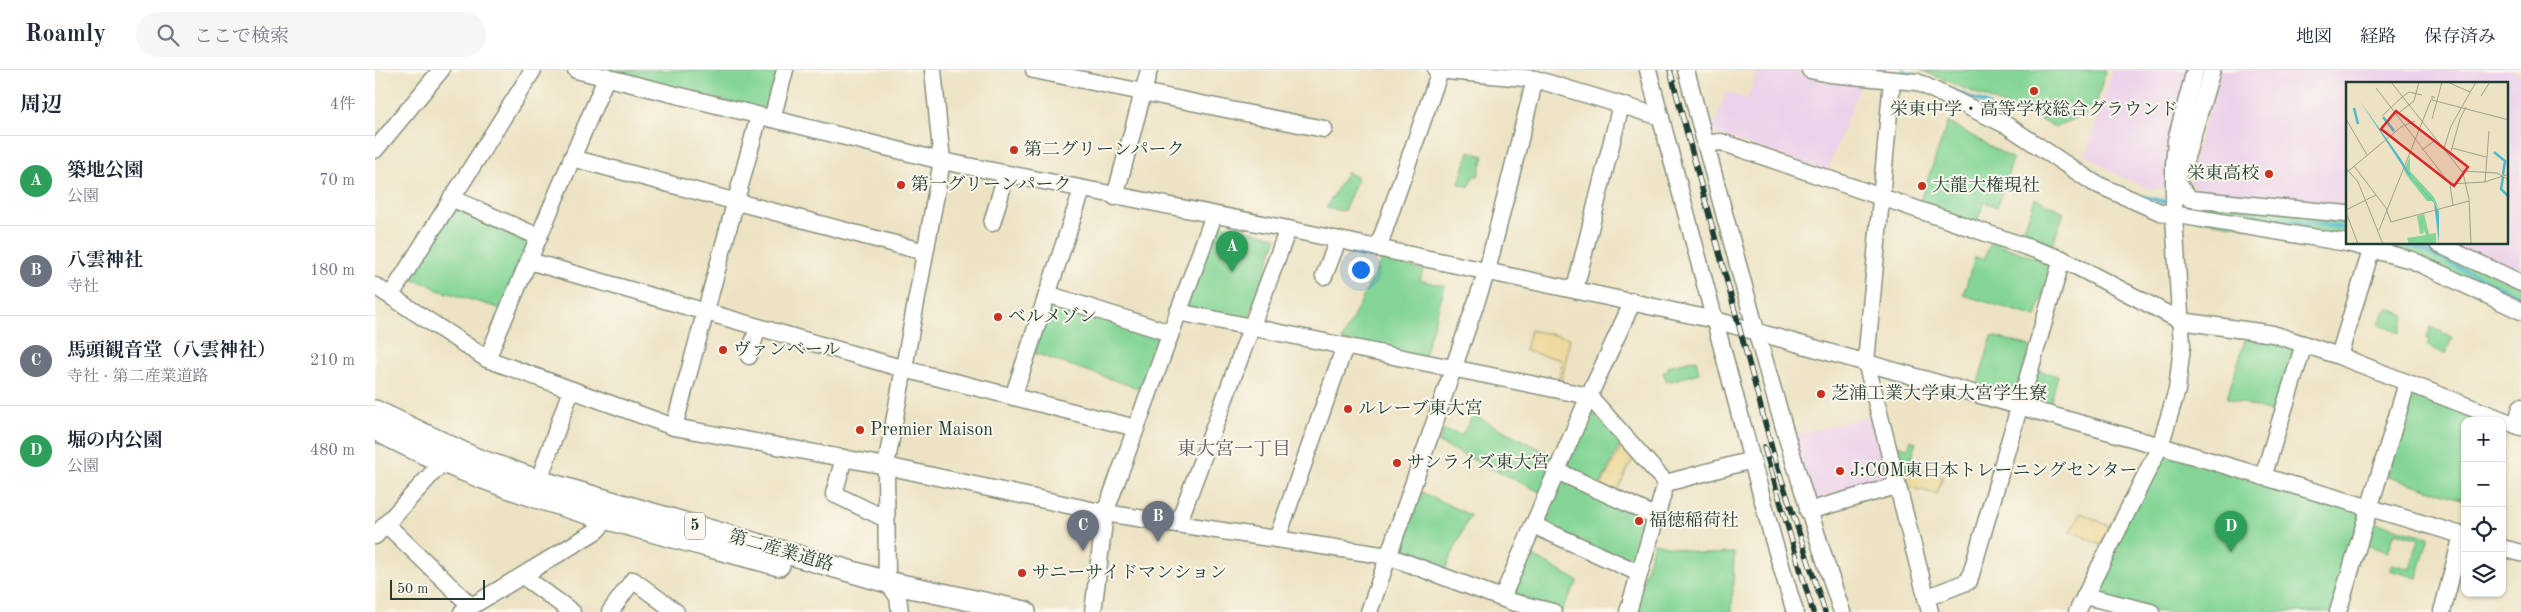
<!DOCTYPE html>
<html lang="ja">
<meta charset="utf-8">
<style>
:root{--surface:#fff;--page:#f6f6f7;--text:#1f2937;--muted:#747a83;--line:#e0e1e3;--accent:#111827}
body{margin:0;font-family:"Old Standard TT","Noto Serif JP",serif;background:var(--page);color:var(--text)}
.controls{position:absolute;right:15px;bottom:15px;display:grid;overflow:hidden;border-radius:10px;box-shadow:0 1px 4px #0004}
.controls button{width:45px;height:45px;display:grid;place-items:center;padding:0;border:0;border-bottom:1px solid var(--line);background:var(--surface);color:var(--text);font:25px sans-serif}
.scale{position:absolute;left:15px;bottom:12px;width:95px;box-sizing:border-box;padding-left:5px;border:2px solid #1f3d34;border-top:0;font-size:14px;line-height:18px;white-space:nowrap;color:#1f3d34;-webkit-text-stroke:4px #fbf7ec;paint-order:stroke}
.you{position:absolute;left:985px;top:199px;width:18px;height:18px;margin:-12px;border:4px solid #fff;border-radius:50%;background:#1a73e8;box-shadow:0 0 0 8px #1a73e833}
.badge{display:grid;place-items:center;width:32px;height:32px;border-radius:50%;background:var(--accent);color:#fff;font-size:16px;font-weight:700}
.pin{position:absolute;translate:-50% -41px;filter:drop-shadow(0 1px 2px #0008)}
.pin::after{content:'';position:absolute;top:26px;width:18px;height:15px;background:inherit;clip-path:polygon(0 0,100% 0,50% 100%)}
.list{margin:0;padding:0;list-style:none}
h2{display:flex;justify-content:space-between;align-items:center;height:65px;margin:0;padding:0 20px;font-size:21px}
h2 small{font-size:16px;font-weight:400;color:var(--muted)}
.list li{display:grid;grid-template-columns:32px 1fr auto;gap:15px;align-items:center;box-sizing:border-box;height:90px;padding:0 20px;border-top:1px solid var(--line)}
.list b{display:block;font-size:19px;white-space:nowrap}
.list p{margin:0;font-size:16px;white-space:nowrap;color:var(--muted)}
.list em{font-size:16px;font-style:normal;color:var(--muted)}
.icon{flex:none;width:28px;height:28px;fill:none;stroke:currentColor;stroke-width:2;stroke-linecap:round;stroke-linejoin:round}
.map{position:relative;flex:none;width:2146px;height:542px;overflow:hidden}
header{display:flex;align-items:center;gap:30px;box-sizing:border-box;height:70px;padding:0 25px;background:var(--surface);border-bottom:1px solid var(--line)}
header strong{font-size:24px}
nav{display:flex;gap:28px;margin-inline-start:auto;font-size:18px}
.search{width:350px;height:45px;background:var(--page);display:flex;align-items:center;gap:12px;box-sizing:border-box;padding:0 18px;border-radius:28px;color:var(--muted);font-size:19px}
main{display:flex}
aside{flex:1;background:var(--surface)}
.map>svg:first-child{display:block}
.built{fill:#ecd1ea}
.green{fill:#84d595;stroke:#528964}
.sand{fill:#eeda9e;stroke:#868c69}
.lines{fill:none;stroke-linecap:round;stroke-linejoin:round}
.stream{stroke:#50b8ce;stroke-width:4}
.minor-casing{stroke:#86907c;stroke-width:19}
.major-casing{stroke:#86907c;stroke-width:24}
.minor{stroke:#fff;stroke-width:16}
.major{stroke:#fff;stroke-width:21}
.rail-casing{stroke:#1f3d34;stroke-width:5.5}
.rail{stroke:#fbf7ec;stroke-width:4;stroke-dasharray:11;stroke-linecap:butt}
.poi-dot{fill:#c8321e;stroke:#fbf7ec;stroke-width:2}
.labels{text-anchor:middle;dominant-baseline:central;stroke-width:4;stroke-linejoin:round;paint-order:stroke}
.shield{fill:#fbf7ec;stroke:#61756b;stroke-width:1}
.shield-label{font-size:16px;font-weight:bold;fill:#1f3d34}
.poi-label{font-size:18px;fill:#1f3d34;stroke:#fbf7ec;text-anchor:start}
.street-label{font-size:18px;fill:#1f3d34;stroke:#fbf7ec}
.neighbourhood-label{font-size:19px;fill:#625b64;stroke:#fbf7ec}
.inset-river{fill:none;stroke:#50b8ce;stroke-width:2.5}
.inset-road{fill:none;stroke:#9ba18a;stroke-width:1}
.view{fill:#d62828;fill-opacity:0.15;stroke:#d62828;stroke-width:2.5}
.inset-edge{fill:none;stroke:#1f3d34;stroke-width:2.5}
</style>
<header>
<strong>Roamly</strong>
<div class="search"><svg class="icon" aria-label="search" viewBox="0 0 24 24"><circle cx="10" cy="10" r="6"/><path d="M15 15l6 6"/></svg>ここで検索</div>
<nav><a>地図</a><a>経路</a><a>保存済み</a></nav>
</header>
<main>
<aside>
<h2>周辺<small>4件</small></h2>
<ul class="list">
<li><span class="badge" style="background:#2e9e5b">A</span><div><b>築地公園</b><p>公園</p></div><em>70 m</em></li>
<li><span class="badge" style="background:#6b7280">B</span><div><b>八雲神社</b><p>寺社</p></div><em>180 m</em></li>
<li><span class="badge" style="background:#6b7280">C</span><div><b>馬頭観音堂（八雲神社）</b><p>寺社 · 第二産業道路</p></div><em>210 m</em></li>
<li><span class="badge" style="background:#2e9e5b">D</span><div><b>堀の内公園</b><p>公園</p></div><em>480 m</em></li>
</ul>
</aside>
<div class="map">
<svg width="2146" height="542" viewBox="0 0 2146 542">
<rect width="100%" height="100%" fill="#fbf7ec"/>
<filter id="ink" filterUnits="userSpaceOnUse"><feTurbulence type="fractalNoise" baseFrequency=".02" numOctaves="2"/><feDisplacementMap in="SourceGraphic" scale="10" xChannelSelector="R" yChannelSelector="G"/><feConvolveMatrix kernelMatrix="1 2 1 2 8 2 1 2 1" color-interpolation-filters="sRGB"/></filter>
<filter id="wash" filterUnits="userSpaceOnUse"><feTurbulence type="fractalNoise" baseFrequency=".0096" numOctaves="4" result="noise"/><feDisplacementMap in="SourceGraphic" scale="20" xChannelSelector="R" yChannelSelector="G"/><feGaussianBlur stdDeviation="1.12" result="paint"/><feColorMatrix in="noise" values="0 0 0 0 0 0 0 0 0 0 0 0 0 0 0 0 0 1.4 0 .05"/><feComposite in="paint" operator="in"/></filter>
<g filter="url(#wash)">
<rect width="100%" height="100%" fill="#ede3c4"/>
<g class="built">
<polygon points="1384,0 1417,0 1435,8 1486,14 1452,101 1337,63 1351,22 1372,29"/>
<polygon points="1737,0 1812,0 1795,59 1789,118 1776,119 1744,106 1711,84"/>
<polygon points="1844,0 2134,0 2146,4 2146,213 2064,174 2132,174 2132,14 1972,14 1972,143 1827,129 1815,111 1817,97"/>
<polygon points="1494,346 1513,409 1436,430 1417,366"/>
</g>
<g class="green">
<polygon points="228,0 404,0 394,42"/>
<polygon points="1546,0 1731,0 1719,41 1681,57"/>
<polygon points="1573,52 1638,89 1622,137 1609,132 1601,154 1544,134"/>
<polygon points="1094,81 1109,86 1103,106 1098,106 1094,117 1084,114"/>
<polygon points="972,102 983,108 969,141 951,138"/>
<polygon points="1660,128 1689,142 1676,180 1646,168"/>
<polygon points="1815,129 1972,144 1972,173 1813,148"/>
<polygon points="83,139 152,170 155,176 127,239 63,220 53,214 34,209 77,141"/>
<polygon points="843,153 902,167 873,250 810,237"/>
<polygon points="1616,172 1674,193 1676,198 1661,247 1588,225 1600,187 1609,189"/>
<polygon points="1976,174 2063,174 2146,213 2146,241"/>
<polygon points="1007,189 1048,200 1045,210 1070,216 1048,289 967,270"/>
<polygon points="676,230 785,268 768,320 659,283"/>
<polygon points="2012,238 2030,245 2024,263 2004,254"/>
<polygon points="2056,257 2077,267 2070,284 2052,276 2055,270 2051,268"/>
<polygon points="1617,266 1655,276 1639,326 1602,316"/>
<polygon points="1871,267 1905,272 1922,278 1902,344 1852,328"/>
<polygon points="1321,289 1324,303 1292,312 1288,302 1293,300 1293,296"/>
<polygon points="1663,300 1683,306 1674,337 1655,332 1654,327"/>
<polygon points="2035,323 2108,351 2090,351 2090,430 2013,407"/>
<polygon points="1218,343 1246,372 1224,417 1189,400"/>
<polygon points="1098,345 1181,387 1165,422 1064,373 1068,360 1087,365"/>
<polygon points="1536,370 1541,373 1535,394 1532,394 1529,415 1517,374 1533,378"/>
<polygon points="1785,376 1994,438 1963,542 1774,542 1710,526"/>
<polygon points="1185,409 1273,450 1260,497 1165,453"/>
<polygon points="1046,422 1095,445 1069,502 1025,486"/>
<polygon points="2002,453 2054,467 2042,508 2015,500 2017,494 2035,499 2044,469 2020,462 2013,482 1991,475 1996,456"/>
<polygon points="1279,473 1327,484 1359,483 1357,542 1258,542"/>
<polygon points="1153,483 1203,511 1186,541 1134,526"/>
</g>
<g class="sand">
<polygon points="1155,260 1195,268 1186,316 1183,315 1187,290 1150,281"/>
<polygon points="1247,375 1258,388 1240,425 1225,418"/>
<polygon points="1534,396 1568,406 1562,424 1530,416"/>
<polygon points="1706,443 1734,456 1726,475 1696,461"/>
</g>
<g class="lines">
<g class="stream">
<polyline points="1528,0 1540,5"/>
<polyline points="1572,18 1614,35"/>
<polyline points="1704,93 1728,108"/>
<polyline points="1766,126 1790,132"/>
<polyline points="1811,138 1821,140"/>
<polyline points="1835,141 1972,158"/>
<polyline points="2028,174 2041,177 2146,227"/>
</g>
</g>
</g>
<g filter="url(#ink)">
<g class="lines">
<defs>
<g id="minor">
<polyline points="201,0 567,91 913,159 1340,250 1785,376 2090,466"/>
<polyline points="659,0 949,59"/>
<polyline points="1061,0 1160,9 1286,47"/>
<polyline points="1273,0 1398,469 1420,542"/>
<path d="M1311,0C1359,182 1407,364 1467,542"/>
<polyline points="1435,0 1455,4 1542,12 1633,56 1719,113 1785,142 1972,173"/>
<polyline points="1837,0 1809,94 1800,109 1815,129 1972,144"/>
<polyline points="1517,10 1491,292 1555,542"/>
<polyline points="397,49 410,0"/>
<polyline points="1330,74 1346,72 1687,189 1806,251 1898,264 1964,286 2146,357"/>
<polyline points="0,80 66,0"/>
<polyline points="197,88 550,182"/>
<polyline points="740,127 774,0"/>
<polyline points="76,128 164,167"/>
<polyline points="617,153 631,105"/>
<polyline points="1976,174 2037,190 2146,241"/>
<polyline points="2063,174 2146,213"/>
<polyline points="1003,178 1065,1"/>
<polyline points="154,191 529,299 761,358"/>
<polyline points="949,206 963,170"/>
<polyline points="0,216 112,289 299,357 511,396 730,443 1013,486 1137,532 1178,542"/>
<polyline points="1200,219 1246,35"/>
<polyline points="672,224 795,263"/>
<polyline points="16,225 158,0"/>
<polyline points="1258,231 1214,326 1291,413"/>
<polyline points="803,242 1214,326 1127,528"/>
<polyline points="374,286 383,257"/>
<polyline points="1964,286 1998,174"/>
<polyline points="112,289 232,6"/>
<polyline points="638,327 707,120"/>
<polyline points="2141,355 2146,337"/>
<polyline points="299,357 384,46"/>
<polyline points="469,388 459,424 511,449"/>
<polyline points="1182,401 1280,446"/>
<polyline points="1888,407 1929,274"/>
<polyline points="160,421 196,320"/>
<polyline points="1433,441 1521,416"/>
<polyline points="11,454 96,536"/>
<polyline points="803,454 913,159"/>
<polyline points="1158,455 1264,503"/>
<polyline points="0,466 74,385"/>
<polyline points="902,469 970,276"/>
<polyline points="2127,478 2146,483"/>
<polyline points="148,506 197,542"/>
<polyline points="1710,526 1776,542"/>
<polyline points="1551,528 1594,511 1687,189"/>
<polyline points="87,542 221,461 232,449 235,440"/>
<polyline points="235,542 258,510 301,542"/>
<polyline points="525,542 523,527 512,512 511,396 567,91 558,0"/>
<polyline points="718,542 730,443 839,145"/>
<polyline points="994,542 1112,201 1160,9"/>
<polyline points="1253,542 1291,413 1377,390"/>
<polyline points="1702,542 1785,376 1802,320 1807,276 1799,146 1799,95 1801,70 1820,0"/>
<polyline points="1963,542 2032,313"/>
<polyline points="2067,542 2087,465"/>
</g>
<g id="major">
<polyline points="0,341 101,389 164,411 512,512 650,542"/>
<path d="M0,359C126,427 267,458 404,495"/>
</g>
</defs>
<use href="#minor" class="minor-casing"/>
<use href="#major" class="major-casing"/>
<use href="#minor" class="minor"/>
<use href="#major" class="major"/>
<defs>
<g id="rail">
<polyline points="1295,0 1399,386 1450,542"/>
<polyline points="1389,377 1438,542"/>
</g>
</defs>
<use href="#rail" class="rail-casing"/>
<use href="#rail" class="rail"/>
</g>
</g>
<g class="poi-dot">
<circle cx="1659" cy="21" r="5"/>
<circle cx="639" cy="80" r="5"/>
<circle cx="1894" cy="104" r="5"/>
<circle cx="526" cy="115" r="5"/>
<circle cx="1547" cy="116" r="5"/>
<circle cx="623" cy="247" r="5"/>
<circle cx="348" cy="280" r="5"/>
<circle cx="1446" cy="324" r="5"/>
<circle cx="973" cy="339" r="5"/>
<circle cx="485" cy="360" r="5"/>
<circle cx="1022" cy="393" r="5"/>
<circle cx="1465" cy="401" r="5"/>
<circle cx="1264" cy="451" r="5"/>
<circle cx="647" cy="503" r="5"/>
</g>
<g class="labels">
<rect class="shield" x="310" y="442.5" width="20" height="27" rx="4"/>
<g class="shield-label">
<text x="320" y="456">5</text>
</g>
<g class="poi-label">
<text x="1659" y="40" text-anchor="middle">栄東中学・高等学校総合グラウンド</text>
<text x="649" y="80">第二グリーンパーク</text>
<text x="1884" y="104" text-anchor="end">栄東高校</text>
<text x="536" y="115">第一グリーンパーク</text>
<text x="1557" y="116">大龍大権現社</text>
<text x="633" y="247">ベルメゾン</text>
<text x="358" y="280">ヴァンベール</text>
<text x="1456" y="324">芝浦工業大学東大宮学生寮</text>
<text x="983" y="339">ルレーブ東大宮</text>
<text x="495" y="360">Premier Maison</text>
<text x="1032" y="393">サンライズ東大宮</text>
<text x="1475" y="401">J:COM東日本トレーニングセンター</text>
<text x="1274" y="451">福徳稲荷社</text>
<text x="657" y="503">サニーサイドマンション</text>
</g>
<g class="street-label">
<text transform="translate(406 481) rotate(16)">第二産業道路</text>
</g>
<g class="neighbourhood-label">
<text x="859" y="380">東大宮一丁目</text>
</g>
</g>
<g transform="translate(1971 12)">
<rect width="162" height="162" fill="#ede3c4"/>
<path d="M64,74V89L88,115L93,127L87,119H81L61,94L58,88ZM78,132L83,152L90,151V162H63L61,156L80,153L77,146L78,151L74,152L71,134Z" fill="#84d595"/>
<path d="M14,19L55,77L66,96L88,120L93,130V162L88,121L61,91Z" fill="#50b8ce"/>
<path class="inset-river" d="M8,26L12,42M37,35L48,49M148,70L159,79L157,93M157,95L155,107L163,115"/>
<path class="inset-road" d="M45,0L117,91L123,117L125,162M101,0L124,10M30,6L104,102L107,124M135,14L144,0M55,16L63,10L76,13M89,16L86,14V18L163,38M50,33L68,19L73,0M36,34L55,16M0,37L21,73M86,37L96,0M98,66L105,44L130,0M106,66L140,75M76,68L91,57M104,73L114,37L120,25M8,84L40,126L45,140L123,119M0,86L12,100L37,162M116,89L151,91L163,98M0,91L55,45L69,39M139,100L143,49M104,102L139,100L163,92M0,128L30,113M0,130L12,162M33,148L85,18"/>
<path class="view" d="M50,29L122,85L108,104L35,47Z"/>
<rect width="162" height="162" class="inset-edge"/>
</g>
</svg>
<div class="controls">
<button>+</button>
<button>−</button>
<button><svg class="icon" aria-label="locate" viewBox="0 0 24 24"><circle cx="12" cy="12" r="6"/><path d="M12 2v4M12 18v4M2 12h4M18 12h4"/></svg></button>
<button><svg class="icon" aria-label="layers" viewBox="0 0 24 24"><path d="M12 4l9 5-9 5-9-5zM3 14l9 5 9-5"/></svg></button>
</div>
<div class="scale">50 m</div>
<div class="you"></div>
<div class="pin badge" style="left:857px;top:202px;background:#2e9e5b">A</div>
<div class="pin badge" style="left:783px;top:472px;background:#6b7280">B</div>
<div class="pin badge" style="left:708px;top:481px;background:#6b7280">C</div>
<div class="pin badge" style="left:1856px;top:482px;background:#2e9e5b">D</div>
</div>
</main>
